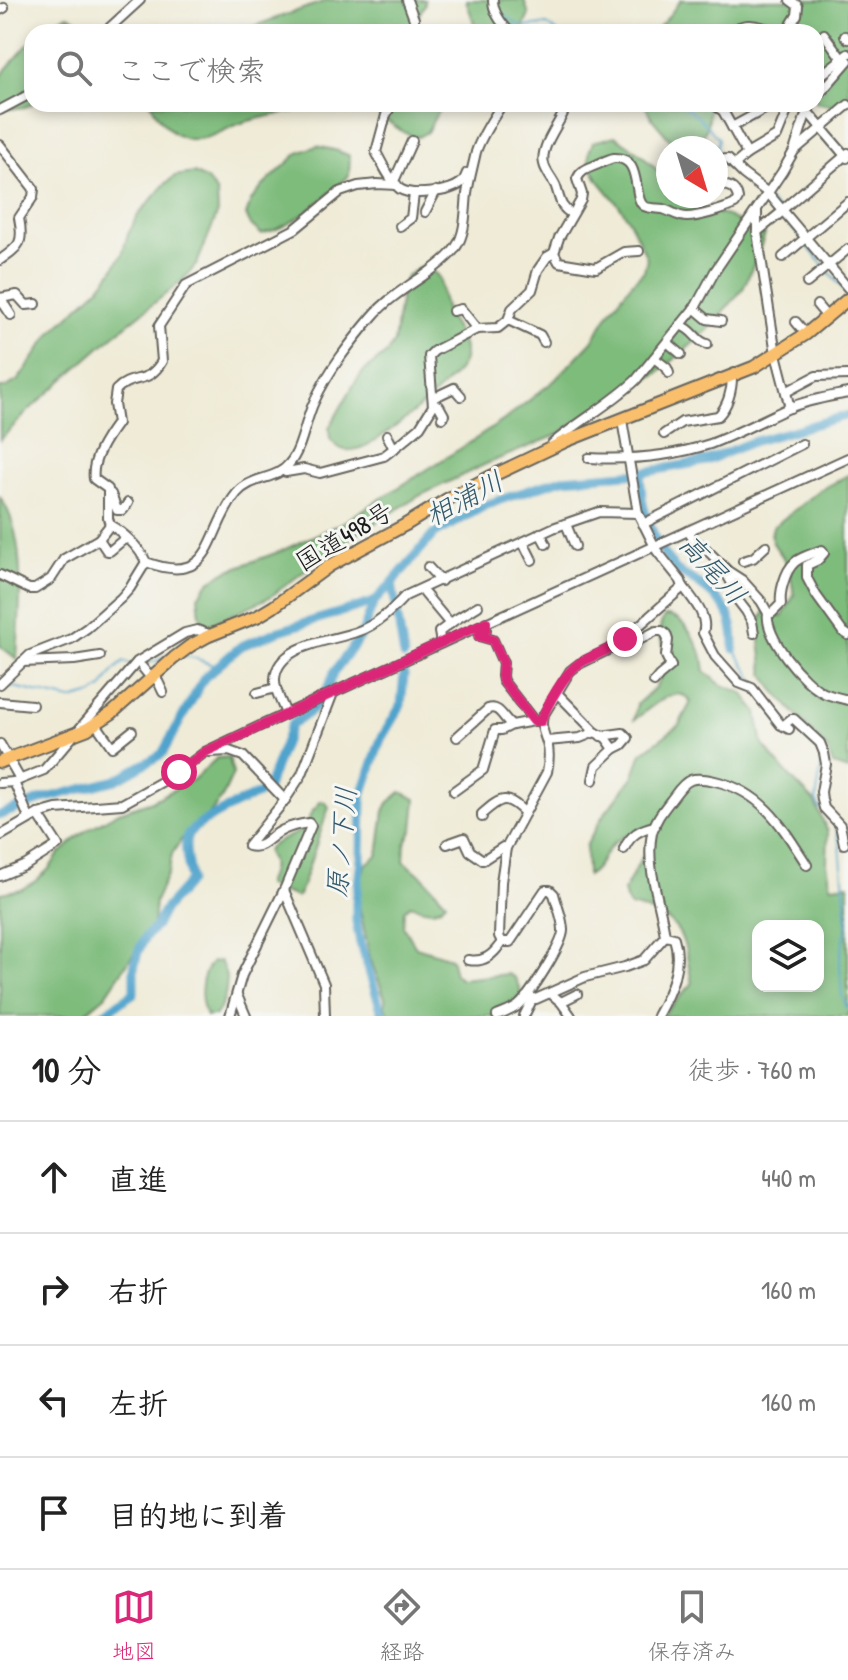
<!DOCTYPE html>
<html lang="ja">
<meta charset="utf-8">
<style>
:root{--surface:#fff;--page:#f2f2f2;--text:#222;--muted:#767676;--line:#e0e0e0;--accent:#db2777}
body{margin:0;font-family:"Patrick Hand","Klee One",sans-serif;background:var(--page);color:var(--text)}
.controls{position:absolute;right:24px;bottom:24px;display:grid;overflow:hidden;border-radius:16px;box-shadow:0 4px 12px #0003}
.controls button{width:72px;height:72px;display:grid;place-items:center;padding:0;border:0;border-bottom:2px solid var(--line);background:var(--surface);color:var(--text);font:40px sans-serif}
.compass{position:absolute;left:656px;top:136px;width:72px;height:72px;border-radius:50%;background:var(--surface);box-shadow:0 4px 12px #0003;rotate:142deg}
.stop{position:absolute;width:24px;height:24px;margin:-18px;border:6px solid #db2777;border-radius:50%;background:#fff}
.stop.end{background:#db2777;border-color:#fff;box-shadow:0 2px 8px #0008}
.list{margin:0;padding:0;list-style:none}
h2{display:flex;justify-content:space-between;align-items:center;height:104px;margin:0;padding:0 32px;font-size:34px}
h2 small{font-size:26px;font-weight:400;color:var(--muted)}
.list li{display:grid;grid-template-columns:52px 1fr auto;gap:24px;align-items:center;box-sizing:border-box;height:112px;padding:0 32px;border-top:2px solid var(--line)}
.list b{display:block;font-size:30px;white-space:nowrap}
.list em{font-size:26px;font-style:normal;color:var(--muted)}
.icon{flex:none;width:44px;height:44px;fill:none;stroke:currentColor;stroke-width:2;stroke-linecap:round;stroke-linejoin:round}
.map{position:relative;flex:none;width:848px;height:1016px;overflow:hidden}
.search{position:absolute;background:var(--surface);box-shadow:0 4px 12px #0003;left:24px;right:24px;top:24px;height:88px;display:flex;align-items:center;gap:20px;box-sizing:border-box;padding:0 28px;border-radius:24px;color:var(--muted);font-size:30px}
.sheet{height:552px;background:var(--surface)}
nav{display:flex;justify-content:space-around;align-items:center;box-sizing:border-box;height:112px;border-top:2px solid var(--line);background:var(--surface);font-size:22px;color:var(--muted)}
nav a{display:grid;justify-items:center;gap:4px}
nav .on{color:var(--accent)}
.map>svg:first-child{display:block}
.forest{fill:#7ebc7b;stroke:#4d6c4c;stroke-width:2;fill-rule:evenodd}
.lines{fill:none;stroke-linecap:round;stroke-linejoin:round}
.stream{stroke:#50a3cc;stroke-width:2}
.river{stroke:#50a3cc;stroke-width:9}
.minor-casing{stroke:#66645d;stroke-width:12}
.highway-casing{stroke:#66645d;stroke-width:15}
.minor{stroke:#fff;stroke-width:8}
.highway{stroke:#f9bf6d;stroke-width:11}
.route{stroke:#db2777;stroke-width:10}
.labels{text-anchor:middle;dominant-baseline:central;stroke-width:6;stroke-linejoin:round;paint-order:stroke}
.street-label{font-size:26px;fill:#1c1c1c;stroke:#f6f6f2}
.water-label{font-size:28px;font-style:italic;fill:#33596b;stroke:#f6f6f2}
</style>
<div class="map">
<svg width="848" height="1016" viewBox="0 0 848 1016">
<rect width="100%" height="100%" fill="#f6f6f2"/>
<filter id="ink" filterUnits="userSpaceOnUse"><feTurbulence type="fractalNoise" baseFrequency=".0125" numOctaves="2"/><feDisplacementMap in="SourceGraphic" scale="16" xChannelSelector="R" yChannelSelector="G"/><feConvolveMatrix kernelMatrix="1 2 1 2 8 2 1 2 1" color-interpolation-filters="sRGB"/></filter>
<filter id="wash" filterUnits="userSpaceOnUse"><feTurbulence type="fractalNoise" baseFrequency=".006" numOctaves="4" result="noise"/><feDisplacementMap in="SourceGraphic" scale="32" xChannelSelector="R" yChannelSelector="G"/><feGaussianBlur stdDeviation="1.8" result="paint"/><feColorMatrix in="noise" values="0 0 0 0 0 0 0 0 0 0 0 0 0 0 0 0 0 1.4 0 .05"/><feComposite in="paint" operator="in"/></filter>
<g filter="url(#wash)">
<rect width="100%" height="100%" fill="#efebd7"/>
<g class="forest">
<path d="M328,0H425V4L410,32H241C269,19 299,11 328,0Z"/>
<polygon points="466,0 524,0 529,15 523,28 519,32 467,32 474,23"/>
<polygon points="681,0 848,0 848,103 836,106 816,102 816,32 653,32 664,22"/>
<polygon points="68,15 76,19 87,32 40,32 50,23"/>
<polygon points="32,40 32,104 25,107 0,110 0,79 6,69"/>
<path d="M151,104H442L427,132L418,137C397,134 383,112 364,109C327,104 284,112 248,121C226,126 209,144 184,138C169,134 158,117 151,104Z"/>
<path d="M644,104H709C708,136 705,144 671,141L653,120Z"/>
<polygon points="615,136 642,155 668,181 668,196 684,196 707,211 727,216 765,234 757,257 743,289 708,330 661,371 557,435 486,464 421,495 341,544 270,597 205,627 200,615 198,596 210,581 227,571 281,551 342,523 474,440 504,420 555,380 592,341 611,310 631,284 644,271 647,258 631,224 622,209 598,180 589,162 589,152 593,142"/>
<path d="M317,146L338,151L350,156L349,176C322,200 297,226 261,234L250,224L246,215L251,201L263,186L298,153Z"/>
<polygon points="194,173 207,180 217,193 218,212 197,264 183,280 113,336 28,411 0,440 0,388 5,388 18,380 52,332 99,288 108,277 122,255 128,234 138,215 164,185 175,176"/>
<path d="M427,266L440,278C441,288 442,298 445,308C451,326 467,339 464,359C462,377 381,441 363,447C358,449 349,451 345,450C339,449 334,444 330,439L329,428L354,384L363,372L388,352L394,342L402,286L406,277L418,268Z"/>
<path d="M848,475V770L833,765L828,750L773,689L764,674L758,625L765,611L782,617L794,595C792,585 791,571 786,562C779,549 767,543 773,527L820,490Z"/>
<path d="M0,497C29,536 19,612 17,659L0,646Z"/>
<path d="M665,616C686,615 704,652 705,671L720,684L743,693L757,713L763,745L790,777L814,801L828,832L827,864L831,886L848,884V1016H662L692,984C683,934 684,918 630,906L626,899L624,891L651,840L650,833L642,829C632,833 619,837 612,845C603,855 599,869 587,876L586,846L602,817L633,777L642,753L679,725L691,702C676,680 649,710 634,720L637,704L655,688L668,664C664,649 654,630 665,616ZM758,926H818V986H758Z"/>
<polygon points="229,757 233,774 222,798 211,812 181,840 172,854 169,871 155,901 153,925 106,995 87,1011 85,1016 0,1016 0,893 22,889 37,880 49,869 59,854 85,831 119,812 152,801 193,780 217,758"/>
<path d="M401,792L416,799L413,829L405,844L404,861L424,878L446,902C435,915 424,909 410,905L404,910L403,926L416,947L451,958L455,974L461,979L508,974L515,978L522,994L511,1007L507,1016H391L385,1007V998L370,958L357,896L365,865L378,855L384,811L388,803Z"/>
<path d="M321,801L325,802L329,807L299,895L296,897L269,887L266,884C271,873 275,864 267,853L268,849L275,843L305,829L311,813Z"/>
<path d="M220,961C231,978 227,1001 215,1016H206C199,999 199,976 212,962Z"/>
</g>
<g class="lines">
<g class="stream">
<polyline points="505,16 522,27 547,25 558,32"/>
<path d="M679,104C696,112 706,126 719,139L716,148L723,157"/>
<polyline points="768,200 777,210"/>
<polyline points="781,215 800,237"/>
<polyline points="804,242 823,265"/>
<polyline points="827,270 846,292"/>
<polyline points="734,649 764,696 785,719"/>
<polyline points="184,656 195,658 217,667"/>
<polyline points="144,663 157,661 170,654"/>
<polyline points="5,685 71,700 93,694 102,688 114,670 124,662 130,664"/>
<polyline points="789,724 818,748"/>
<polyline points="820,809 816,800 822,761"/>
<polyline points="827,817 835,825 840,845 847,925 840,957 840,967 842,996 848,1010"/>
</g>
<g class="river">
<path d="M640,473C641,483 641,494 643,504C647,523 663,557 677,570C683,575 691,579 698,583C725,602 735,616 734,649"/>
<polyline points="392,583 404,656"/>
<polyline points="0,815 43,799 116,780 162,754 204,678 241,646 279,631 374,602 392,583 433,535 488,504 562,479 640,473 706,461 752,442 848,415"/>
<path d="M100,1016L134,993V968L138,952L145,937L156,926L164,910L190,881C190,867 183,850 187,837C190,824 248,799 262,792L268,786L291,725L311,711L323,699L334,672L361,636L374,602"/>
<polyline points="383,1016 360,943 356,921 356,902 361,859 362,795 381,739 401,705 404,675"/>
</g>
</g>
</g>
<g filter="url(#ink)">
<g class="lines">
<defs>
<g id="minor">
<polyline points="407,0 414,19 415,32"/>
<path d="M493,0C493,12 502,24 510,32"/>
<polyline points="0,10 4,8"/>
<polyline points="105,32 140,0"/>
<path d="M732,32C749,16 767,33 787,31L797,15L798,6L790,0"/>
<polyline points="824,34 842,59"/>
<polyline points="845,36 848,39"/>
<polyline points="816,79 848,54"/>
<polyline points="816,98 848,61"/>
<path d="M392,104L386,115L376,152C382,163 390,181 400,189C412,197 450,192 461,183C465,180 465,177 467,173"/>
<path d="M567,104C562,122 539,146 544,164C546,173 553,179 556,187C560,199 560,208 572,214"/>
<polyline points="713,104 723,111 732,127 774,104"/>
<polyline points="0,110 32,93"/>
<polyline points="807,111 847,158"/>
<polyline points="732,127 747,154 734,165"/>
<path d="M0,145L34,189L33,197L19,218C24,243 20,246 0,260"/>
<polyline points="794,151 848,105"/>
<polyline points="747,154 777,136 790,104"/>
<polyline points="716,160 728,159 743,174 768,193 848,288"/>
<polyline points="394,181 412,141"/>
<path d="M397,185L377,184L358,186L340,192L295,229L186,285L159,326L162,361C148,386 132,373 116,390L114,404L117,423C106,438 91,460 94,479L108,489V518L110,525C124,533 139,547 146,562C216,588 205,531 237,493C251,476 277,480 289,464C302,449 305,421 314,402C328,371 350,343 372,317C388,298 409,286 429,272C438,265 450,257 456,247C466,233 465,211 467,194C469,180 473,166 476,152C481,136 493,119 502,104"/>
<polyline points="757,210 757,232 776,354 790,408"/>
<polyline points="782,210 848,153"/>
<polyline points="425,212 436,191"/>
<polyline points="400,226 411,218 414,194"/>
<polyline points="757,232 783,211"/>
<path d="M639,251L624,252L596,268L559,262L554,253L559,238L581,200L582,194L577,179C581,170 587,169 596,165C601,163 608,159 614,158C643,156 632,199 644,206C650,209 657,208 663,209C671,211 678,217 687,217C698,217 725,209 735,204L738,199C736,186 727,185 716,185"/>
<polyline points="783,257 848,202"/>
<polyline points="807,283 848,249"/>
<polyline points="0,298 17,295 26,305 36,304"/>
<polyline points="0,298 11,315"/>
<polyline points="817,305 827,317"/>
<polyline points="694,308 707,319 721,321"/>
<polyline points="453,311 461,309 477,329"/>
<polyline points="508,320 540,335 544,342"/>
<polyline points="796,322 806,334"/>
<path d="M680,325C695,330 695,341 707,344"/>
<polyline points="667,342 681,354"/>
<polyline points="654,358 667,368 669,373"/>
<polyline points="786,392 816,376 848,375"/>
<polyline points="433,398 454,388 461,396"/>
<polyline points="433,403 439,406 444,415 442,418"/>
<path d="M664,434L682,422L718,416C728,406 732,390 732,377"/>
<polyline points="387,435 394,449"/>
<path d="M552,444C579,421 611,404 636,380L696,306L715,271L782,172L794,151L807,111L812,104"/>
<path d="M589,458C630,460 670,457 710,444C737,434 762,420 789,408C807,400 828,397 848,393"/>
<polyline points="286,472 304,469 320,473 384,456 401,443 420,427 433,406 429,356 434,351 477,329 498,328 508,320 512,309 532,290 538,270 547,257 554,253"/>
<polyline points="111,494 117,510 123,510 128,503"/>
<polyline points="566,524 575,546"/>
<polyline points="643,524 802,444"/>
<polyline points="110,525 99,539 107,551 110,551 123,540 128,539"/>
<path d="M688,531L693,539L705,548L728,571L742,580L761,601L768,613C764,636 803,683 824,693C831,696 840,698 848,700"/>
<polyline points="540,533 546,544"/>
<polyline points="523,542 532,560"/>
<polyline points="743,561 753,558 766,546"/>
<polyline points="428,567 441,581"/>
<polyline points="725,571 734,587 736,598 746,611 752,622 754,633"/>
<polyline points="0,575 29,589 35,589 51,579 64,559 99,539"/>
<path d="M683,586C692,599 709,616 703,633L715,656L739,683L752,688L781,725L789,729"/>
<polyline points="425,594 450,624"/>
<path d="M768,613H772L781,604C780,596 781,591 783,584C790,559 800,558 822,550L824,553L818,560L807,565V578L816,595L842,631L848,635"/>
<polyline points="486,622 486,630 479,636 493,640 503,663 502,676 503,681 534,721 541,721"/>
<polyline points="625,640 639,640 656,631 662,631 666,634 668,640 666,656 671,666 659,676 654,682"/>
<polyline points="441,643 439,632 455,620 478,606"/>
<polyline points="22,662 74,660 100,656"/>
<polyline points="142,667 151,678"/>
<polyline points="155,675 163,692"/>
<polyline points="0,684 30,655 71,639 87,628 121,598 130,588 146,562"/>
<polyline points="257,693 276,688"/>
<polyline points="0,702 32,705"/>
<path d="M286,714C282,703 274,690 275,679C277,644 332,641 356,632C377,625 391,611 405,596L553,528L599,512L638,513"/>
<polyline points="96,724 112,747 132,731"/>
<polyline points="784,725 791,719 794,719 820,743 824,753 826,764 821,792 822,800 824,808 840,825 844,844"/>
<polyline points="601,736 623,733 628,738 622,745 614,749"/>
<path d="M457,737L488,709C500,705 503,719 512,725L534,721"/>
<polyline points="547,741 580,738 595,732 557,693"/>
<polyline points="0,744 20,779"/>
<polyline points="210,752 229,751 243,756 285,800"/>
<polyline points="593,780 596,766 614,749 606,738 595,732"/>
<polyline points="14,782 44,770 137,662 185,633 197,630 212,635"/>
<polyline points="0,783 14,782 29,818"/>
<polyline points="454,791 483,770 495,730 502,730 512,725"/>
<path d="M482,817V814C502,796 507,795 525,813"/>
<polyline points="0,836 38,814 56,809 122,804 179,772 205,752 260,726 848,458"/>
<polyline points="447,844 464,838 470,851 483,860 503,847 506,848"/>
<path d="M624,849C630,835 640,829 655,826"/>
<polyline points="0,876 26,865 58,845 38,814"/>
<polyline points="284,890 324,984 325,1016"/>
<path d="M468,960C484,963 493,955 502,942"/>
<polyline points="550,993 561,1002 571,1016"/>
<polyline points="237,995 246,1016"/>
<path d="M526,997L536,999L585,977L625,967L644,960L665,936C661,903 645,867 652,833C655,819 665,808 674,796C687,778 692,776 715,781C763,792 782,826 807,865"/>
<polyline points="561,1002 577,994"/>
<path d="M230,1016L242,975L284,890L311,826L309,823C301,824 291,826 283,830C269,836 264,850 248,846L285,800L302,774L333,693"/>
<path d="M497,1016C504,1013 513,1010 519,1005C529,996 564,943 563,930C563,919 557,906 554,894L550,890H545L510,942H502L499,936L501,882L506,848L547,772C549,762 550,752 547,743C544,733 540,726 543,716L570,671L579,664L616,646L683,587L681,581L657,551L638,513L622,420"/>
<polyline points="524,1016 533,998"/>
<path d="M657,1016C670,993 683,965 674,938L665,936"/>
</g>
<polyline id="highway" points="0,762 87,729 112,713 174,658 190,646 208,636 258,616 273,607 329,566 405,525 446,500 492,476 566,441 754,367 806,334 848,299"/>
</defs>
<use href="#minor" class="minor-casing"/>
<use href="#highway" class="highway-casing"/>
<use href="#minor" class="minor"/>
<use href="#highway" class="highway"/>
</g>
</g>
<g class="lines" filter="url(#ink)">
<path class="route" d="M179,772L205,752L486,622V630L479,636L493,640L503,663L502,676L503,681L534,721H541C547,705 565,672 580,663C595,654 611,650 625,639"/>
</g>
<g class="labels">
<g class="street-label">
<text transform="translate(344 536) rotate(-31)">国道498号</text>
</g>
<g class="water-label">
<text transform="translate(464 498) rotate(-28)">相浦川</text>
<text transform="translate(713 569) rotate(48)">高尾川</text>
<text transform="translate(341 842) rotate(-85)">原ノ下川</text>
</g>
</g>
</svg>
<div class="controls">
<button><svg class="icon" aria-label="layers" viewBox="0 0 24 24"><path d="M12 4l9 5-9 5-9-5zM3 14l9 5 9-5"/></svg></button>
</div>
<svg class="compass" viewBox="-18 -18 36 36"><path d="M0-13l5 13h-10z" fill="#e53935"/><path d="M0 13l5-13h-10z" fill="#767676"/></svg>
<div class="stop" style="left:179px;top:772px"></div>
<div class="stop end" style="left:625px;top:639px"></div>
<div class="search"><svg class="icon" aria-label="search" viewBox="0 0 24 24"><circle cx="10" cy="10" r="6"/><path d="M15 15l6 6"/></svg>ここで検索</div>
</div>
<section class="sheet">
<h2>10 分<small>徒歩 · 760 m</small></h2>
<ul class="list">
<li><svg class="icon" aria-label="ahead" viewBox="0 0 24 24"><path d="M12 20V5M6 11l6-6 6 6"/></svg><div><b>直進</b></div><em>440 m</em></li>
<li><svg class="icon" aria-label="right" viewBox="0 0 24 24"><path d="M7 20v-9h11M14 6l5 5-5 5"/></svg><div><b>右折</b></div><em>160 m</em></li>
<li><svg class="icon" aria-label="left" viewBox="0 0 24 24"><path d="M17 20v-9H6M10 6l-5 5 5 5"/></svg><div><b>左折</b></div><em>160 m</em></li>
<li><svg class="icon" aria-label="arrive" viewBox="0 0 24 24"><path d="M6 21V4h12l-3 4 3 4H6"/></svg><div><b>目的地に到着</b></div></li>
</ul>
</section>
<nav>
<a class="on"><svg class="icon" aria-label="map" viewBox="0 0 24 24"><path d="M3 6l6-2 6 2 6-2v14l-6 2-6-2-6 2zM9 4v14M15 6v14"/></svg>地図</a>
<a><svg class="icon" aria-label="directions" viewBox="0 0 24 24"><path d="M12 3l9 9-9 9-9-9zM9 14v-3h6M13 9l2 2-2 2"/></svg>経路</a>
<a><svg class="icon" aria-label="saved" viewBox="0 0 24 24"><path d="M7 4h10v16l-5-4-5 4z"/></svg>保存済み</a>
</nav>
